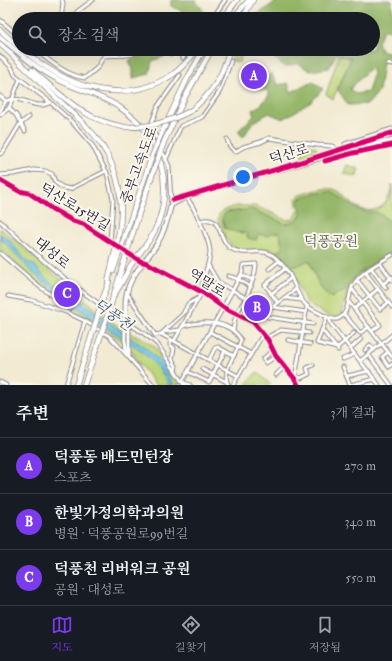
<!DOCTYPE html>
<html lang="ko">
<meta charset="utf-8">
<style>
:root{--surface:#171b24;--page:#242831;--text:#f1f3f6;--muted:#9ea1a6;--line:#363941;--accent:#7c3aed}
body{margin:0;font-family:"IM FELL Double Pica","Noto Serif KR",serif;background:var(--page);color:var(--text)}
.you{position:absolute;left:243px;top:177px;width:14px;height:14px;margin:-10px;border:3px solid #fff;border-radius:50%;background:#1a73e8;box-shadow:0 0 0 6px #1a73e833}
.badge{display:grid;place-items:center;width:26px;height:26px;border-radius:50%;background:var(--accent);color:#fff;font-size:13px;font-weight:700}
.pin{position:absolute;translate:-50% -50%;border:2px solid #fff;box-shadow:0 1px 4px #0006}
.list{margin:0;padding:0;list-style:none}
h2{display:flex;justify-content:space-between;align-items:center;height:52px;margin:0;padding:0 16px;font-size:17px}
h2 small{font-size:13px;font-weight:400;color:var(--muted)}
.list li{display:grid;grid-template-columns:26px 1fr auto;gap:12px;align-items:center;box-sizing:border-box;height:56px;padding:0 16px;border-top:1px solid var(--line)}
.list b{display:block;font-size:15px;white-space:nowrap}
.list p{margin:0;font-size:13px;white-space:nowrap;color:var(--muted)}
.list em{font-size:13px;font-style:normal;color:var(--muted)}
.icon{flex:none;width:22px;height:22px;fill:none;stroke:currentColor;stroke-width:2;stroke-linecap:round;stroke-linejoin:round}
.map{position:relative;flex:none;width:392px;height:385px;overflow:hidden}
.search{position:absolute;background:var(--surface);box-shadow:0 4px 16px #0002;left:12px;right:12px;top:12px;height:44px;display:flex;align-items:center;gap:10px;box-sizing:border-box;padding:0 14px;border-radius:22px;color:var(--muted);font-size:15px}
.sheet{height:220px;background:var(--surface)}
nav{display:flex;justify-content:space-around;align-items:center;box-sizing:border-box;height:56px;border-top:1px solid var(--line);background:var(--surface);font-size:11px;color:var(--muted)}
nav a{display:grid;justify-items:center;gap:2px}
nav .on{color:var(--accent)}
.map>svg:first-child{display:block}
.green{fill:#bed67b;stroke:#707c5b}
.forest{fill:#96b76b;stroke:#5c6c53;fill-rule:evenodd}
.water{fill:#6dc4ea;stroke:#487392}
.lines{fill:none;stroke-linecap:round;stroke-linejoin:round}
.minor-tunnel{stroke:#c8c2b4;stroke-width:3;stroke-dasharray:3 1.5;stroke-linecap:butt}
.minor-casing{stroke:#8a8686;stroke-width:5}
.major-casing{stroke:#8a8686;stroke-width:6}
.highway-casing{stroke:#8a8686;stroke-width:6}
.minor{stroke:#fff;stroke-width:3}
.major{stroke:#fff;stroke-width:4}
.highway{stroke:#fff;stroke-width:4.5}
.highway-bridge-casing{stroke:#8a8686;stroke-width:6;stroke-linecap:butt}
.highway-bridge{stroke:#fff;stroke-width:4.5}
.cycleway-casing{stroke:#fbf7ec;stroke-width:8}
.cycleway{stroke:#d6006c;stroke-width:5}
.labels{text-anchor:middle;dominant-baseline:central;stroke-width:4;stroke-linejoin:round;paint-order:stroke}
.street-label{font-size:14px;fill:#22223b;stroke:#fbf7ec}
.park-label{font-size:14px;fill:#51584e;stroke:#fbf7ec}
.water-label{font-size:15px;font-style:italic;fill:#3c5b78;stroke:#fbf7ec}
</style>
<div class="map">
<svg width="392" height="385" viewBox="0 0 392 385">
<rect width="100%" height="100%" fill="#fbf7ec"/>
<filter id="ink" filterUnits="userSpaceOnUse"><feTurbulence type="fractalNoise" baseFrequency=".025" numOctaves="2"/><feDisplacementMap in="SourceGraphic" scale="8" xChannelSelector="R" yChannelSelector="G"/><feConvolveMatrix kernelMatrix="1 2 1 2 8 2 1 2 1" color-interpolation-filters="sRGB"/></filter>
<filter id="wash" filterUnits="userSpaceOnUse"><feTurbulence type="fractalNoise" baseFrequency=".012" numOctaves="4" result="noise"/><feDisplacementMap in="SourceGraphic" scale="16" xChannelSelector="R" yChannelSelector="G"/><feGaussianBlur stdDeviation="0.9" result="paint"/><feColorMatrix in="noise" values="0 0 0 0 0 0 0 0 0 0 0 0 0 0 0 0 0 1.4 0 .05"/><feComposite in="paint" operator="in"/></filter>
<g filter="url(#wash)">
<rect width="100%" height="100%" fill="#f2ead2"/>
<g class="green">
<polygon points="236,49 244,49 239,63 232,60"/>
<polygon points="339,55 351,58 333,99 326,94"/>
<polygon points="300,144 316,147 317,151 311,153 312,158 303,160"/>
<polygon points="347,165 359,169 356,177 344,173"/>
<path d="M392,184V252L358,276L348,291L342,314L337,317L333,318L312,307L306,302L299,287L296,278L289,267L273,251L268,249L243,250L233,247L226,239L218,219L219,215L221,212L226,209L237,206H254L270,212L286,220L293,219L298,212L296,198L298,196C308,193 323,186 334,190C344,194 350,204 359,208C368,213 381,210 386,202C390,196 391,190 392,184Z"/>
<polygon points="0,228 112,322 133,335 141,337 155,347 180,385 156,385 137,361 134,354 120,340 59,299 36,282 0,249"/>
<polygon points="257,372 271,385 245,385"/>
</g>
<g class="forest">
<polygon points="171,0 197,0 196,1 204,12 199,19 187,19 184,12 171,6"/>
<path d="M278,0H392V31L383,30L378,42L381,51L392,52V63L386,60L383,62L379,91L368,104L348,105L338,90L351,58L336,54L329,68L310,71L298,63L285,67L265,50L373,49V19H257L254,17ZM371,67L373,75L368,92L355,94L350,89Z"/>
<polygon points="145,49 175,49 177,55 172,58 171,54 152,61 149,74 133,78 133,69 129,61"/>
<polygon points="271,73 278,85 288,83 291,92 313,82 323,89 311,102 283,119 269,113 252,123 243,138 238,131 254,116 252,110 261,105 269,95 268,91 259,89"/>
<path d="M331,192C349,200 355,215 377,212L388,220L392,222V249L390,252L356,275L344,292L337,294L332,298C319,292 314,272 309,260L297,266H292L276,252V251L282,250L280,232L272,233L267,236L259,234L256,240L248,238L246,233L235,232L225,228L222,219L224,214L227,212L252,209L286,224C292,222 301,220 301,212C301,207 298,204 299,199L319,193Z"/>
</g>
<path class="water" d="M0,234L9,240L27,262L34,265L46,279L71,298L73,297L81,301L119,330L147,349L163,365L173,385H169C152,350 118,337 88,315C73,304 58,294 44,282C30,271 18,256 6,243L0,239Z"/>
</g>
<g filter="url(#ink)">
<g class="lines">
<g class="minor-tunnel">
<polyline points="180,75 186,56"/>
<polyline points="120,248 137,259"/>
</g>
<defs>
<g id="minor">
<polyline points="61,19 63,3 62,0"/>
<polyline points="71,19 78,11 93,0"/>
<polyline points="212,19 225,0"/>
<polyline points="0,20 19,36"/>
<path d="M35,49C48,60 67,76 85,78L97,68L104,56C118,54 129,59 142,49"/>
<polyline points="0,56 12,68 15,75 50,102 72,122 92,145 107,173 113,199 110,243"/>
<polyline points="183,58 189,49"/>
<polyline points="388,64 392,65"/>
<path d="M0,96L6,101C22,94 37,112 50,102"/>
<polyline points="9,108 16,115 25,131"/>
<polyline points="0,111 6,101"/>
<polyline points="0,115 9,108 20,79"/>
<polyline points="227,139 229,145 235,152 243,147 261,142 269,138 317,145 332,146 335,148 338,153"/>
<polyline points="347,150 345,144 392,129"/>
<polyline points="0,154 3,152 20,124 29,117"/>
<polyline points="166,159 181,126 202,117 220,91 231,61"/>
<polyline points="0,175 13,174 34,170 45,171 52,174 55,182 62,187 70,189 106,171"/>
<polyline points="0,180 19,191 29,193 38,199 52,209 73,221 83,224 115,245"/>
<path d="M186,197C194,206 210,241 210,252C210,264 201,280 202,292"/>
<polyline points="171,205 169,166 154,133 152,122 158,106 180,75"/>
<path d="M0,221C29,248 58,275 91,298C102,306 114,314 126,322C138,329 148,335 158,345L184,385"/>
<path d="M200,221C223,214 217,238 230,248C247,259 263,243 278,260C283,265 288,271 291,277C295,286 299,299 307,306C312,310 318,312 323,315C327,317 332,320 337,319C349,316 348,297 352,287C360,272 378,264 392,255"/>
<polyline points="0,253 35,283 69,308"/>
<polyline points="138,260 202,292 224,308 253,322 268,340 276,356 295,379 298,385"/>
<polyline points="380,263 392,280"/>
<polyline points="208,265 218,282 246,298"/>
<polyline points="371,268 386,288"/>
<polyline points="269,269 279,261"/>
<polyline points="365,272 392,307"/>
<polyline points="241,275 253,280"/>
<polyline points="228,276 238,279 251,287"/>
<polyline points="357,280 380,309 388,303"/>
<polyline points="383,284 392,277"/>
<polyline points="352,289 380,325 372,331"/>
<polyline points="127,293 155,335"/>
<polyline points="271,294 291,278"/>
<polyline points="8,296 31,300 66,312 85,321 109,336 117,344 153,385"/>
<polyline points="284,298 302,300"/>
<polyline points="348,301 392,357"/>
<polyline points="278,303 265,285 286,268"/>
<polyline points="273,307 306,312"/>
<polyline points="69,309 82,291"/>
<polyline points="354,309 378,289"/>
<polyline points="266,312 268,317 313,324"/>
<polyline points="344,314 360,333 369,327"/>
<polyline points="327,317 317,343 337,348"/>
<polyline points="329,318 331,324 379,385"/>
<path d="M126,322C124,333 124,345 128,356"/>
<polyline points="253,322 296,289"/>
<polyline points="127,324 129,330 129,356"/>
<path d="M183,326C202,321 229,319 241,340C237,354 221,370 228,385"/>
<polyline points="322,330 338,350"/>
<polyline points="164,332 180,330"/>
<polyline points="210,332 251,354"/>
<polyline points="161,334 183,314 188,304 197,299"/>
<polyline points="155,335 161,334 238,376"/>
<polyline points="266,338 281,330 309,333"/>
<polyline points="171,339 170,345 174,348 172,359 176,366 175,371"/>
<polyline points="288,340 310,344"/>
<polyline points="174,341 202,292 218,282"/>
<polyline points="337,348 354,333"/>
<polyline points="351,348 361,339"/>
<polyline points="273,350 263,359 266,363 276,356"/>
<polyline points="365,350 370,345 374,350"/>
<polyline points="388,352 382,357 389,367 392,364"/>
<polyline points="368,354 391,385"/>
<polyline points="343,359 355,354"/>
<polyline points="209,360 215,348 218,347 234,356"/>
<polyline points="360,361 392,335"/>
<polyline points="343,367 350,385"/>
<polyline points="202,369 227,382"/>
<polyline points="188,372 209,382 225,351"/>
<polyline points="276,375 285,366"/>
<polyline points="296,376 301,378 309,374 307,368 313,365"/>
<polyline points="347,376 369,371"/>
<polyline points="295,379 307,306"/>
<polyline points="0,382 6,385"/>
<polyline points="182,382 242,273 243,265 256,264 255,272 251,285 246,298 236,314 233,330"/>
<polyline points="182,382 190,385"/>
<polyline points="66,385 85,321"/>
<polyline points="233,385 263,334"/>
<polyline points="350,385 375,379"/>
</g>
<g id="major">
<polyline points="365,146 392,141"/>
<path d="M126,322C126,314 125,305 126,297C129,275 146,261 157,244C164,232 168,219 171,205L186,197L205,191L338,153L392,135"/>
</g>
<g id="highway">
<polyline points="223,19 237,0"/>
<polyline points="232,19 249,0"/>
<polyline points="242,19 253,0"/>
<polyline points="0,30 19,47"/>
<path d="M0,37C19,53 38,70 61,81C81,91 104,96 122,109C161,135 175,187 155,230C149,243 139,253 131,265C125,275 121,286 113,296"/>
<polyline points="0,44 9,52"/>
<path d="M22,49C63,84 116,107 167,78C179,72 189,59 198,49"/>
<path d="M7,50C25,68 43,86 62,103C70,111 79,118 86,126C109,149 121,179 121,212C121,236 112,259 108,283"/>
<path d="M32,70C62,96 84,120 124,127"/>
<path d="M192,110C215,90 221,78 230,49"/>
<polyline points="159,139 187,79 204,49"/>
<polyline points="164,142 184,99 212,49"/>
<polyline points="113,271 151,159"/>
<polyline points="103,298 109,282"/>
<polyline points="111,304 139,213 155,167"/>
<polyline points="76,385 94,328"/>
<polyline points="84,385 102,332"/>
</g>
</defs>
<use href="#minor" class="minor-casing"/>
<use href="#major" class="major-casing"/>
<use href="#highway" class="highway-casing"/>
<use href="#minor" class="minor"/>
<use href="#major" class="major"/>
<use href="#highway" class="highway"/>
<defs>
<g id="highway-bridge">
<path d="M124,127C149,128 170,122 192,110"/>
<polyline points="151,159 159,139"/>
<polyline points="155,167 164,142"/>
<polyline points="94,328 103,298"/>
<polyline points="102,332 111,304"/>
</g>
</defs>
<use href="#highway-bridge" class="highway-bridge-casing"/>
<use href="#highway-bridge" class="highway-bridge"/>
<defs>
<g id="cycleway">
<polyline points="325,161 353,153 392,145"/>
<polyline points="0,180 19,191 29,193 38,199 52,209 73,221 83,224 140,261 147,263 202,292 224,308 253,322 268,340 276,356 295,379 298,385"/>
<polyline points="173,200 298,163 392,133"/>
</g>
</defs>
<use href="#cycleway" class="cycleway-casing"/>
<use href="#cycleway" class="cycleway"/>
</g>
</g>
<g class="labels">
<g class="street-label">
<text transform="translate(289 154) rotate(-16)">덕산로</text>
<text transform="translate(139 165) rotate(-70)">중부고속도로</text>
<text transform="translate(75 207) rotate(31)">덕산로15번길</text>
<text transform="translate(52 253) rotate(40)">대성로</text>
<text transform="translate(207 283) rotate(32)">역말로</text>
</g>
<g class="park-label">
<text x="331" y="241">덕풍공원</text>
</g>
<g class="water-label">
<text transform="translate(113 315) rotate(35)">덕풍천</text>
</g>
</g>
</svg>
<div class="you"></div>
<div class="pin badge" style="left:254px;top:76px">A</div>
<div class="pin badge" style="left:257px;top:308px">B</div>
<div class="pin badge" style="left:67px;top:294px">C</div>
<div class="search"><svg class="icon" aria-label="search" viewBox="0 0 24 24"><circle cx="10" cy="10" r="6"/><path d="M15 15l6 6"/></svg>장소 검색</div>
</div>
<section class="sheet">
<h2>주변<small>3개 결과</small></h2>
<ul class="list">
<li><span class="badge">A</span><div><b>덕풍동 배드민턴장</b><p>스포츠</p></div><em>270 m</em></li>
<li><span class="badge">B</span><div><b>한빛가정의학과의원</b><p>병원 · 덕풍공원로99번길</p></div><em>340 m</em></li>
<li><span class="badge">C</span><div><b>덕풍천 리버워크 공원</b><p>공원 · 대성로</p></div><em>550 m</em></li>
</ul>
</section>
<nav>
<a class="on"><svg class="icon" aria-label="map" viewBox="0 0 24 24"><path d="M3 6l6-2 6 2 6-2v14l-6 2-6-2-6 2zM9 4v14M15 6v14"/></svg>지도</a>
<a><svg class="icon" aria-label="directions" viewBox="0 0 24 24"><path d="M12 3l9 9-9 9-9-9zM9 14v-3h6M13 9l2 2-2 2"/></svg>길찾기</a>
<a><svg class="icon" aria-label="saved" viewBox="0 0 24 24"><path d="M7 4h10v16l-5-4-5 4z"/></svg>저장됨</a>
</nav>
